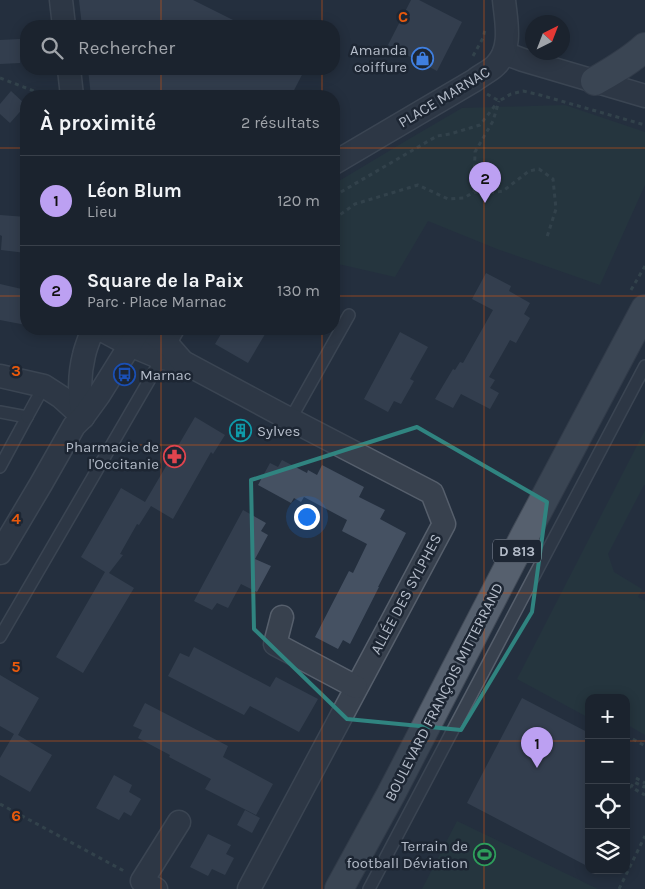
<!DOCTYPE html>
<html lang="fr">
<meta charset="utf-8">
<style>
:root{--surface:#1b232e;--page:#282f3a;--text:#f1f3f6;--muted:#a0a4aa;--line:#39404a;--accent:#bca0f2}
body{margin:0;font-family:Karla,sans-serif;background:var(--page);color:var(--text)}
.controls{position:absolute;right:15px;bottom:15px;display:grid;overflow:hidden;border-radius:10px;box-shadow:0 2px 12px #0003}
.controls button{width:45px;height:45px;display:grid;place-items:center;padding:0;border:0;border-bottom:1px solid var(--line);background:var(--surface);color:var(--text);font:25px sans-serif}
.compass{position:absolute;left:525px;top:15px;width:45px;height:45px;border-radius:50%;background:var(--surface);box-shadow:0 2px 12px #0003;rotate:42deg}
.you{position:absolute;left:306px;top:516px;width:18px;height:18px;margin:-12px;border:4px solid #fff;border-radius:50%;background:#1a73e8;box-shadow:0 0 0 8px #1a73e833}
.badge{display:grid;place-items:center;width:32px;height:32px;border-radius:50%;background:var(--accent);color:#111;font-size:16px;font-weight:700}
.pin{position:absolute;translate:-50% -41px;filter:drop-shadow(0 1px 2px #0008)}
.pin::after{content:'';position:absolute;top:26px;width:18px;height:15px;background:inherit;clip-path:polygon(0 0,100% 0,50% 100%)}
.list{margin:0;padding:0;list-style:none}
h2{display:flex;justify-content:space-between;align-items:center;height:65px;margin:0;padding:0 20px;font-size:21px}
h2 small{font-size:16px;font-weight:400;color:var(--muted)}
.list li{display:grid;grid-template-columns:32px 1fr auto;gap:15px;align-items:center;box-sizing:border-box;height:90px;padding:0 20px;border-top:1px solid var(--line)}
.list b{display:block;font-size:19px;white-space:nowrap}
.list p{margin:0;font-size:16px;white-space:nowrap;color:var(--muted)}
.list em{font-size:16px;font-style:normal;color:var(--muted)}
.icon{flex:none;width:28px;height:28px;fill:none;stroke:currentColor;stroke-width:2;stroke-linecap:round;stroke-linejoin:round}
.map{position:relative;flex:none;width:645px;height:889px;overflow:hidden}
.search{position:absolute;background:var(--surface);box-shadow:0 2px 12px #0003;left:20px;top:20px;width:320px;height:55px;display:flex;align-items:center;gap:12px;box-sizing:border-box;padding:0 18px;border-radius:20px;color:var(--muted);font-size:19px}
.panel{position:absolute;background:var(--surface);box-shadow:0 2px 12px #0003;left:20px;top:90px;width:320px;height:245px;border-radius:20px}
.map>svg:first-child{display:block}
.green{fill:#263c3f}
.building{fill:#455162}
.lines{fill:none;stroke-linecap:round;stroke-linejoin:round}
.lane-casing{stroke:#565f6c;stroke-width:14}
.street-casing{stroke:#565f6c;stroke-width:25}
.primary-casing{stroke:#414a57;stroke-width:30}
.path{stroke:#44595c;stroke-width:3;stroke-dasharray:4 4;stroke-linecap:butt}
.lane{stroke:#38414e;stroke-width:11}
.street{stroke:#38414e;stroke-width:22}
.primary{stroke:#56606e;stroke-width:28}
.marked{fill:none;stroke:#308480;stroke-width:4;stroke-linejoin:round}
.grid{fill:none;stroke:#e8590c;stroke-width:1;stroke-opacity:0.55}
.labels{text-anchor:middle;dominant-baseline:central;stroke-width:5;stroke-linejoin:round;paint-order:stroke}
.shield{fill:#1d2633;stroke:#878f9c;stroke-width:1}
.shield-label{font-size:14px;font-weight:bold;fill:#b4bcc9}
.poi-label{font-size:15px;fill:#b4bcc9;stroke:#1d2633;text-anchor:end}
.street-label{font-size:15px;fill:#b4bcc9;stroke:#1d2633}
.grid-label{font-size:16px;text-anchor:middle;font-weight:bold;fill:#e8590c;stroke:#1d2633;stroke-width:5;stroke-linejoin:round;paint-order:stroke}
</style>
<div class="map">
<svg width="645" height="889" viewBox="0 0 645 889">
<rect width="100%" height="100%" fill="#242f3e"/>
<g class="green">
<polygon points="565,105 645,132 645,185 600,285 497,249 428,221 395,277 334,263 334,184 409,139 462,108"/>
<polygon points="645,430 645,485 644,485 608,554 614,572 642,589 638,597 645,601 645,735 626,724 626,698 589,698 589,718 517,679"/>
<polygon points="457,821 598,889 422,889"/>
</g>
<g class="building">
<polygon points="79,0 193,0 245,26 82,26"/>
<polygon points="411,0 419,0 462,22 437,71 388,45"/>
<polygon points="20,39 20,63 0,64 0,40"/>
<polygon points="88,69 305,69 291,96 91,96"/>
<polygon points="11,91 26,105 10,123 0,114 0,104"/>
<polygon points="0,215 26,217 26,253 1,250 2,236 0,235"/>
<polygon points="486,273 511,286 509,291 530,303 524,314 530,318 516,343 510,340 489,377 495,380 490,388 499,393 490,409 461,394 453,408 435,399 453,369 455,370 460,362 463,363 493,310 472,299"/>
<polygon points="0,284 26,290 26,325 0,320"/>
<polygon points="224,329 268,329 248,363 215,344"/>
<polygon points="400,332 428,347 410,379 414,381 401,404 394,401 388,412 364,399"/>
<polygon points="195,417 225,435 213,454 211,452 173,519 151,506 139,525 137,524 120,554 123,555 109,573 134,588 83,673 56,657 105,572 81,557 121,488 145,502"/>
<polygon points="282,460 307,473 308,470 317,475 322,465 364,487 359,497 385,510 380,519 406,533 378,587 379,587 350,644 343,640 338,649 315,637 349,571 353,573 367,544 342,531 347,520 304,497 301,502 294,498 291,503 258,485 270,463 278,467"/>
<polygon points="243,510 266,523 261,531 268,535 255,559 271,566 257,592 241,584 228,608 217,603 212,610 194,601"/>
<polygon points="194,647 270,687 276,677 318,699 299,732 250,706 244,715 168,676 180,653 189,657"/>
<polygon points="0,675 39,698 18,735 52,755 30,792 0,775 0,758 14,734 0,726"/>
<polygon points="522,698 589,733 589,867 467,803"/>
<polygon points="145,703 228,746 223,757 273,784 256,815 205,789 211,779 169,757 170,755 138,738 142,730 133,726"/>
<polygon points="114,775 132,785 129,792 141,799 131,816 124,812 119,820 96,808"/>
<polygon points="245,810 260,818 252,833 237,825"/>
<polygon points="208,834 231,845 226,854 234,858 225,875 212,869 208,876 190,867"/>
</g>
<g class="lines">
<defs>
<g id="lane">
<polyline points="0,412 27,417 0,467"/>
<polyline points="27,417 44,386"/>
<polyline points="290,420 349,315"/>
<polyline points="0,637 179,329"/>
<polyline points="369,889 645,366"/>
</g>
<g id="street">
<polyline points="61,0 64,26"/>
<polyline points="504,53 523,60 645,96"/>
<polyline points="69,69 72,96"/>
<path d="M334,163L475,80C481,75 490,71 495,66C513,49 506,21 504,0"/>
<polyline points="100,329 130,345 161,358 183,362"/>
<polyline points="147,329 169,346 183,362 280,414 432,493 444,524 249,889"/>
<polyline points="0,376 44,386 61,397 83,417"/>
<path d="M83,417C79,396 79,375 84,355C86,346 90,337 93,329"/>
<polyline points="0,553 41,484 74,426 83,417 99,395 140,329"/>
<polyline points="282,617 275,644 356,687"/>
<polyline points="156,889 142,881 179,822"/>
</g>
<g id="primary">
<path d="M595,81C612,71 630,61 645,47"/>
<polyline points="339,889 391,794 524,537 645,309"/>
</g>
</defs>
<use href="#lane" class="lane-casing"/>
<use href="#street" class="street-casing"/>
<use href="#primary" class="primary-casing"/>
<g class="path">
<polyline points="473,56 483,38 485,30"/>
<polyline points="0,78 47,96"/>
<polyline points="487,94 499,101 511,94 523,91 540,95 645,125"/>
<polyline points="474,192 489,193 503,191 529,171 539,169 553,179 556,209 547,237"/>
<polyline points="334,196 437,136 450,134 480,125 497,103"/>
<polyline points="334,219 355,204 418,185 448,199 464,198 474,192 475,152 493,121 499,101"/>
<polyline points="631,290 645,266"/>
<polyline points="626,735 645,746"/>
<polyline points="636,778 645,783"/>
<polyline points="645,785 644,787 634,782 631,787 645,795"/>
<polyline points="0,804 124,871"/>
<polyline points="619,889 645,836"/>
</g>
<use href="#lane" class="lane"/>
<use href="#street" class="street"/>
<use href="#primary" class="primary"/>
</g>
<path d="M0 0H645V889H0ZM417,427L547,502L532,612L461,730L347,719L254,629L251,480Z" fill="#242f3e" fill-opacity=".55" fill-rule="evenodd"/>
<path class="marked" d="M417,427L547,502L532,612L461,730L347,719L254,629L251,480Z"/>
<path class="grid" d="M161,0V26M322,0V26M484,0V889M161,69V96M322,69V96M0,148H26M334,148H645M0,296H26M334,296H645M161,329V889M322,329V889M0,445H645M0,593H645M0,741H589M626,741H645"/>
<defs>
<symbol id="shop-ring" viewBox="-11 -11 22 22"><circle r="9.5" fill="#1d2633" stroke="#3f7fe0" stroke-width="1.5"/><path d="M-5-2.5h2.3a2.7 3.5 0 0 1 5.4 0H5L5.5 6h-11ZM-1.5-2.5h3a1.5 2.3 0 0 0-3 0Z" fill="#3f7fe0"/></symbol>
<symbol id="bus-ring" viewBox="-11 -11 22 22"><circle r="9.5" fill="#1d2633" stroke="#1a4fb4" stroke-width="1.5"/><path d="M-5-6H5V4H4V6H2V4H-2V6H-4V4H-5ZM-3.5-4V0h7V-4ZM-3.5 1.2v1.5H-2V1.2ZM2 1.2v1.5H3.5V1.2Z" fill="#1a4fb4"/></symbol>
<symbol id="building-ring" viewBox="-11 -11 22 22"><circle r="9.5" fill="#1d2633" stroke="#0f9aa8" stroke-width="1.5"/><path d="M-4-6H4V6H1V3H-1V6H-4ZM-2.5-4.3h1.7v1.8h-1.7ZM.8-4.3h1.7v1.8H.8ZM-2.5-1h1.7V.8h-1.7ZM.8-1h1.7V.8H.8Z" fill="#0f9aa8"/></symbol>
<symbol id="pharmacy-ring" viewBox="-11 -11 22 22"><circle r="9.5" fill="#1d2633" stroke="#e0444e" stroke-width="1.5"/><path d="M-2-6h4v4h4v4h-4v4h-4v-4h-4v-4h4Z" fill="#e0444e"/></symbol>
<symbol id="stadium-ring" viewBox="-11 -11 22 22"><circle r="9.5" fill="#1d2633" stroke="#2e9e5b" stroke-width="1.5"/><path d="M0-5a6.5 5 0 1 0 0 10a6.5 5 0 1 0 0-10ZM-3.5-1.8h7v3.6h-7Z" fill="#2e9e5b"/></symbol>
</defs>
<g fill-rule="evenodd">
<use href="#shop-ring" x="410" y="46" width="25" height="25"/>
<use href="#bus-ring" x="112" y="362" width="25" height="25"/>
<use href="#building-ring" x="228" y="418" width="25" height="25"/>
<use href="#pharmacy-ring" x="162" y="444" width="25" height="25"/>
<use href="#stadium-ring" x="472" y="842" width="25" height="25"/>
</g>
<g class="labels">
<rect class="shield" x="493" y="539.5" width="48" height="23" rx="4"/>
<g class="shield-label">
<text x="517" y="551">D 813</text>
</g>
<g class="poi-label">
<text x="407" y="50">Amanda<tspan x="407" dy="17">coiffure</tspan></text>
<text x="140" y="375" text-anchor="start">Marnac</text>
<text x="257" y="431" text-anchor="start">Sylves</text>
<text x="159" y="447">Pharmacie de<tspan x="159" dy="17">l'Occitanie</tspan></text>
<text x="468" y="846">Terrain de<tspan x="468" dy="17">football Déviation</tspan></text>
</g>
<g class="street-label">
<text transform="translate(444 97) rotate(-31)">PLACE MARNAC</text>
<text transform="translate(406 594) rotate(-62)">ALLÉE DES SYLPHES</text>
<text transform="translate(444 692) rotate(-63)">BOULEVARD FRANÇOIS MITTERRAND</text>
</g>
</g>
<g class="grid-label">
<text x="403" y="22">C</text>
<text x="16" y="376">3</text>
<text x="16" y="524">4</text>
<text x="16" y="672">5</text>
<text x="16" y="821">6</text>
</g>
</svg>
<div class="controls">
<button>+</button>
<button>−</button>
<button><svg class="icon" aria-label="locate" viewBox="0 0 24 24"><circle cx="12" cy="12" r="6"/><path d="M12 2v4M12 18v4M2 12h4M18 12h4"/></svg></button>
<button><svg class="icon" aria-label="layers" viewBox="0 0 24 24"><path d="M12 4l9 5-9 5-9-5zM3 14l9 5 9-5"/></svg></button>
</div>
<svg class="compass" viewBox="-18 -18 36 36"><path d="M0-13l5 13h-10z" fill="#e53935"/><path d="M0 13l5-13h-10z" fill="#a0a4aa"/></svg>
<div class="you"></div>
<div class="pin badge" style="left:537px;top:768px">1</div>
<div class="pin badge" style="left:485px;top:203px">2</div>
<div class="search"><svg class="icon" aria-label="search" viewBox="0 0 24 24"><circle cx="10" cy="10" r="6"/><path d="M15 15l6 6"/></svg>Rechercher</div>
<section class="panel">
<h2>À proximité<small>2 résultats</small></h2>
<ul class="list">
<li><span class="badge">1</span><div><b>Léon Blum</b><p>Lieu</p></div><em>120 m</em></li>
<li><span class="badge">2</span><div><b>Square de la Paix</b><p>Parc · Place Marnac</p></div><em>130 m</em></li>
</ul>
</section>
</div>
